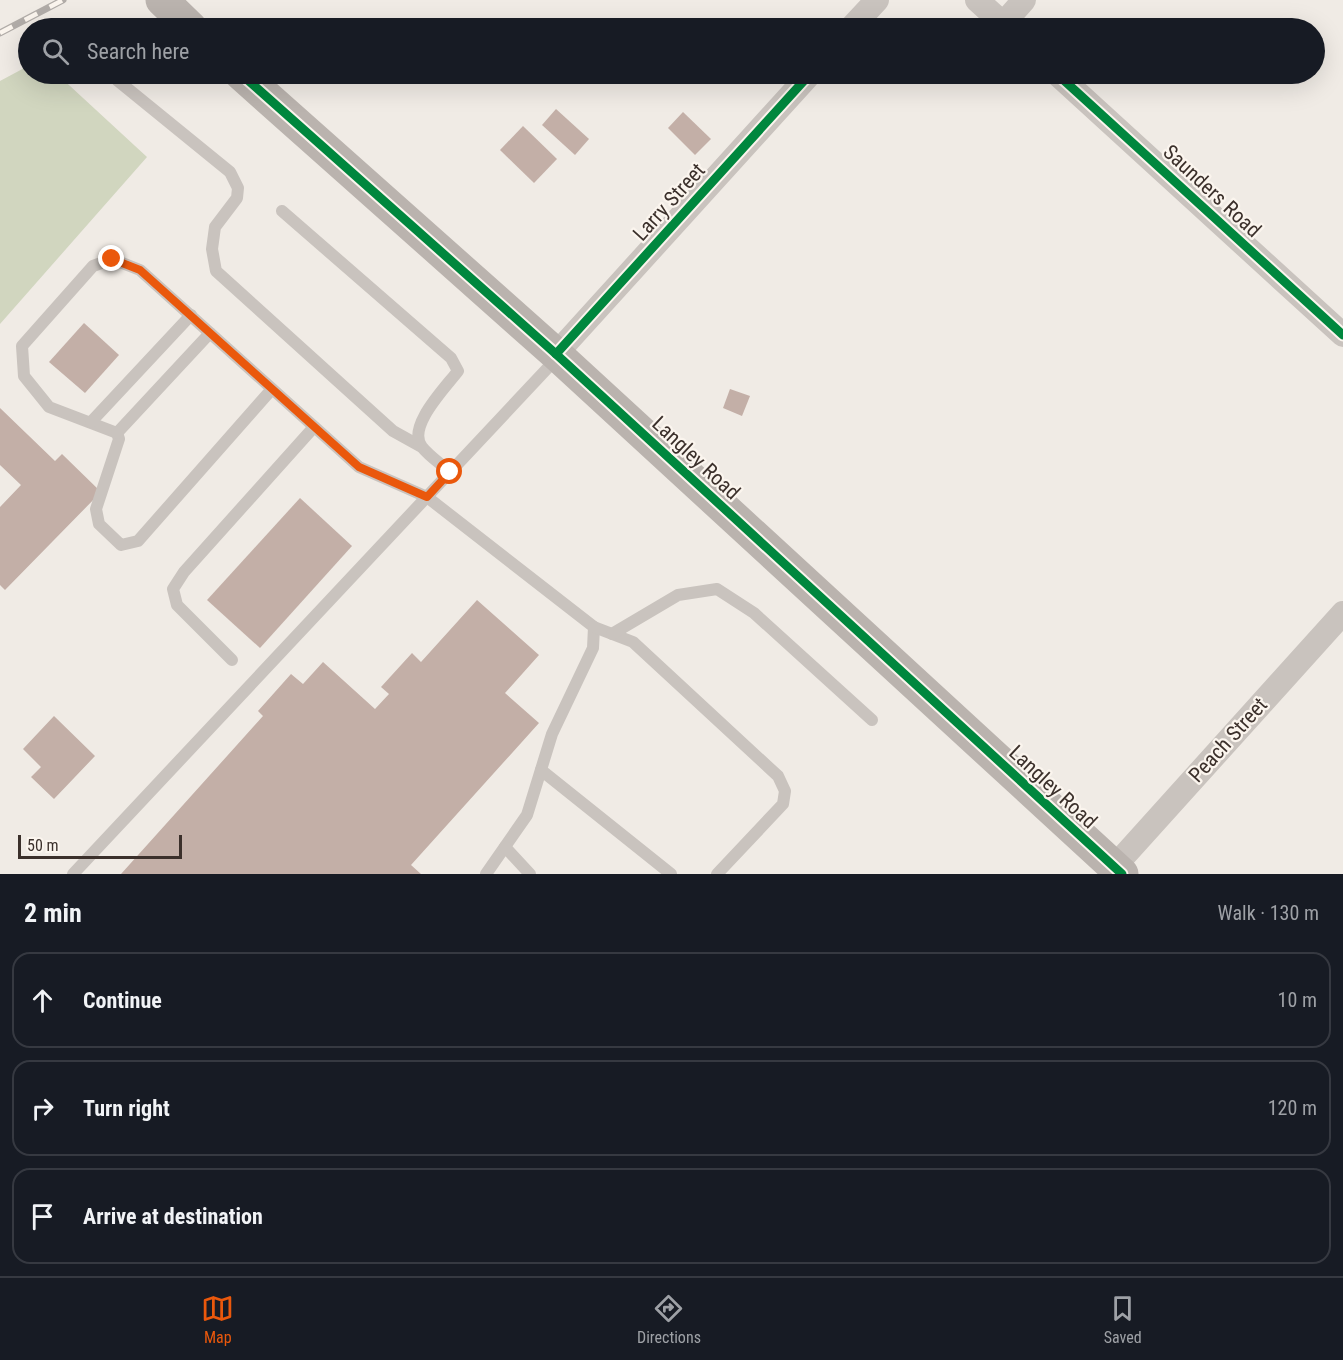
<!DOCTYPE html>
<meta charset="utf-8">
<style>
:root{--surface:#171b24;--page:#242831;--text:#f1f3f6;--muted:#9ea1a6;--line:#363941;--accent:#ea580c}
body{margin:0;font-family:"Roboto Condensed",sans-serif;background:var(--page);color:var(--text)}
.scale{position:absolute;left:18px;bottom:15px;width:164px;box-sizing:border-box;padding-left:6px;border:3px solid #3b302b;border-top:0;font-size:16px;line-height:21px;white-space:nowrap;color:#3b302b;-webkit-text-stroke:4px #fbf5ee;paint-order:stroke}
.stop{position:absolute;width:18px;height:18px;margin:-14px;border:4px solid #ea580c;border-radius:50%;background:#fff}
.stop.end{background:#ea580c;border-color:#fff;box-shadow:0 2px 6px #0008}
.list{margin:0;padding:0;list-style:none}
h2{display:flex;justify-content:space-between;align-items:center;height:78px;margin:0;padding:0 24px;font-size:26px}
h2 small{font-size:20px;font-weight:400;color:var(--muted)}
.list li{display:grid;grid-template-columns:39px 1fr auto;gap:18px;align-items:center;box-sizing:border-box;height:96px;margin:0 12px 12px;padding:0 12px;border:2px solid var(--line);border-radius:18px}
.list b{display:block;font-size:22px;white-space:nowrap}
.list em{font-size:20px;font-style:normal;color:var(--muted)}
.icon{flex:none;width:33px;height:33px;fill:none;stroke:currentColor;stroke-width:2;stroke-linecap:round;stroke-linejoin:round}
.map{position:relative;flex:none;width:1343px;height:874px;overflow:hidden}
.search{position:absolute;background:var(--surface);box-shadow:0 6px 24px #0002;left:18px;right:18px;top:18px;height:66px;display:flex;align-items:center;gap:15px;box-sizing:border-box;padding:0 21px;border-radius:33px;color:var(--muted);font-size:22px}
.sheet{height:402px;background:var(--surface)}
nav{display:flex;justify-content:space-around;align-items:center;box-sizing:border-box;height:84px;border-top:2px solid var(--line);background:var(--surface);font-size:16px;color:var(--muted)}
nav a{display:grid;justify-items:center;gap:3px}
nav .on{color:var(--accent)}
.map>svg:first-child{display:block}
.green{fill:#d1d6bf}
.building{fill:#c3afa7}
.lines{fill:none;stroke-linecap:round;stroke-linejoin:round}
.lane{stroke:#c9c3be;stroke-width:12}
.street{stroke:#c9c3be;stroke-width:24}
.secondary{stroke:#bab3ae;stroke-width:33}
.rail-casing{stroke:#b1aca8;stroke-width:7}
.rail{stroke:#fbf5ee;stroke-width:4.5;stroke-dasharray:14;stroke-linecap:butt}
.cycleway-casing{stroke:#fbf5ee;stroke-width:13}
.cycleway{stroke:#00873e;stroke-width:9}
.route{stroke:#ea580c;stroke-width:8}
.labels{text-anchor:middle;dominant-baseline:central;stroke-width:4.5;stroke-linejoin:round;paint-order:stroke}
.street-label{font-size:21px;fill:#3b302b;stroke:#fbf5ee}
</style>
<div class="map">
<svg width="1343" height="874" viewBox="0 0 1343 874">
<rect width="100%" height="100%" fill="#f0ebe5"/>
<polygon class="green" points="28,66 28,74 57,74 147,157 0,324 0,81"/>
<g class="building">
<polygon points="556,109 589,139 575,155 542,125"/>
<polygon points="683,112 711,139 695,155 668,128"/>
<polygon points="523,126 557,159 534,183 500,150"/>
<polygon points="84,323 119,355 85,393 49,362"/>
<polygon points="730,389 750,396 742,416 723,408"/>
<polygon points="0,408 55,461 62,454 101,492 5,590 0,585 0,507 21,485 0,465"/>
<polygon points="300,498 352,546 260,648 207,600"/>
<polygon points="477,600 539,655 505,693 539,723 411,865 421,874 121,874 263,716 258,711 291,674 303,684 323,662 375,709 389,694 381,687 412,653 421,662"/>
<polygon points="54,716 95,756 54,799 31,777 41,767 23,749"/>
</g>
<g class="lines">
<g class="lane">
<polyline points="117,80 230,172 238,188 237,198 215,227 212,249 216,271 393,431 420,446"/>
<path d="M282,211L451,358L458,371C446,387 406,427 422,447C429,456 441,464 450,472"/>
<polyline points="272,389 138,541 121,545 99,524 96,509 119,439 117,433 49,407 24,376 22,346 93,266 112,259 140,270 359,467 427,497 594,627 593,648 552,734 527,815 486,874"/>
<polyline points="91,422 191,315"/>
<polyline points="117,433 210,333"/>
<polyline points="594,627 633,642 778,776 785,791 783,804 717,874"/>
<polyline points="612,634 678,595 717,589 754,613 872,720"/>
<polyline points="232,660 177,605 173,589 184,572 314,427"/>
<polyline points="541,770 671,874"/>
<polyline points="505,847 530,874"/>
<polyline points="73,874 558,357"/>
</g>
<g class="street">
<polyline points="977,0 1008,28"/>
<polyline points="1003,24 1024,0"/>
<polyline points="851,28 877,0"/>
<polyline points="1057,74 1343,335"/>
<polyline points="556,354 810,74"/>
<polyline points="1114,867 1343,613"/>
</g>
<g class="secondary">
<polyline points="162,0 191,28"/>
<polyline points="241,74 556,354 1122,874"/>
</g>
<defs>
<polyline id="rail" points="0,33 63,0"/>
</defs>
<use href="#rail" class="rail-casing"/>
<use href="#rail" class="rail"/>
<defs>
<g id="cycleway">
<polyline points="241,74 556,354 1122,874"/>
<polyline points="1057,74 1343,335"/>
<polyline points="556,354 810,74"/>
</g>
</defs>
<use href="#cycleway" class="cycleway-casing"/>
<use href="#cycleway" class="cycleway"/>
</g>
<g class="lines">
<polyline class="route" points="112,259 140,270 359,467 427,497 450,472"/>
</g>
<g class="labels">
<g class="street-label">
<text transform="translate(1212 191) rotate(43)">Saunders Road</text>
<text transform="translate(669 202) rotate(-48)">Larry Street</text>
<text transform="translate(696 458) rotate(43)">Langley Road</text>
<text transform="translate(1228 740) rotate(-48)">Peach Street</text>
<text transform="translate(1053 787) rotate(43)">Langley Road</text>
</g>
</g>
</svg>
<div class="scale">50 m</div>
<div class="stop" style="left:450px;top:472px"></div>
<div class="stop end" style="left:112px;top:259px"></div>
<div class="search"><svg class="icon" aria-label="search" viewBox="0 0 24 24"><circle cx="10" cy="10" r="6"/><path d="M15 15l6 6"/></svg>Search here</div>
</div>
<section class="sheet">
<h2>2 min<small>Walk · 130 m</small></h2>
<ul class="list">
<li><svg class="icon" aria-label="ahead" viewBox="0 0 24 24"><path d="M12 20V5M6 11l6-6 6 6"/></svg><div><b>Continue</b></div><em>10 m</em></li>
<li><svg class="icon" aria-label="right" viewBox="0 0 24 24"><path d="M7 20v-9h11M14 6l5 5-5 5"/></svg><div><b>Turn right</b></div><em>120 m</em></li>
<li><svg class="icon" aria-label="arrive" viewBox="0 0 24 24"><path d="M6 21V4h12l-3 4 3 4H6"/></svg><div><b>Arrive at destination</b></div></li>
</ul>
</section>
<nav>
<a class="on"><svg class="icon" aria-label="map" viewBox="0 0 24 24"><path d="M3 6l6-2 6 2 6-2v14l-6 2-6-2-6 2zM9 4v14M15 6v14"/></svg>Map</a>
<a><svg class="icon" aria-label="directions" viewBox="0 0 24 24"><path d="M12 3l9 9-9 9-9-9zM9 14v-3h6M13 9l2 2-2 2"/></svg>Directions</a>
<a><svg class="icon" aria-label="saved" viewBox="0 0 24 24"><path d="M7 4h10v16l-5-4-5 4z"/></svg>Saved</a>
</nav>
